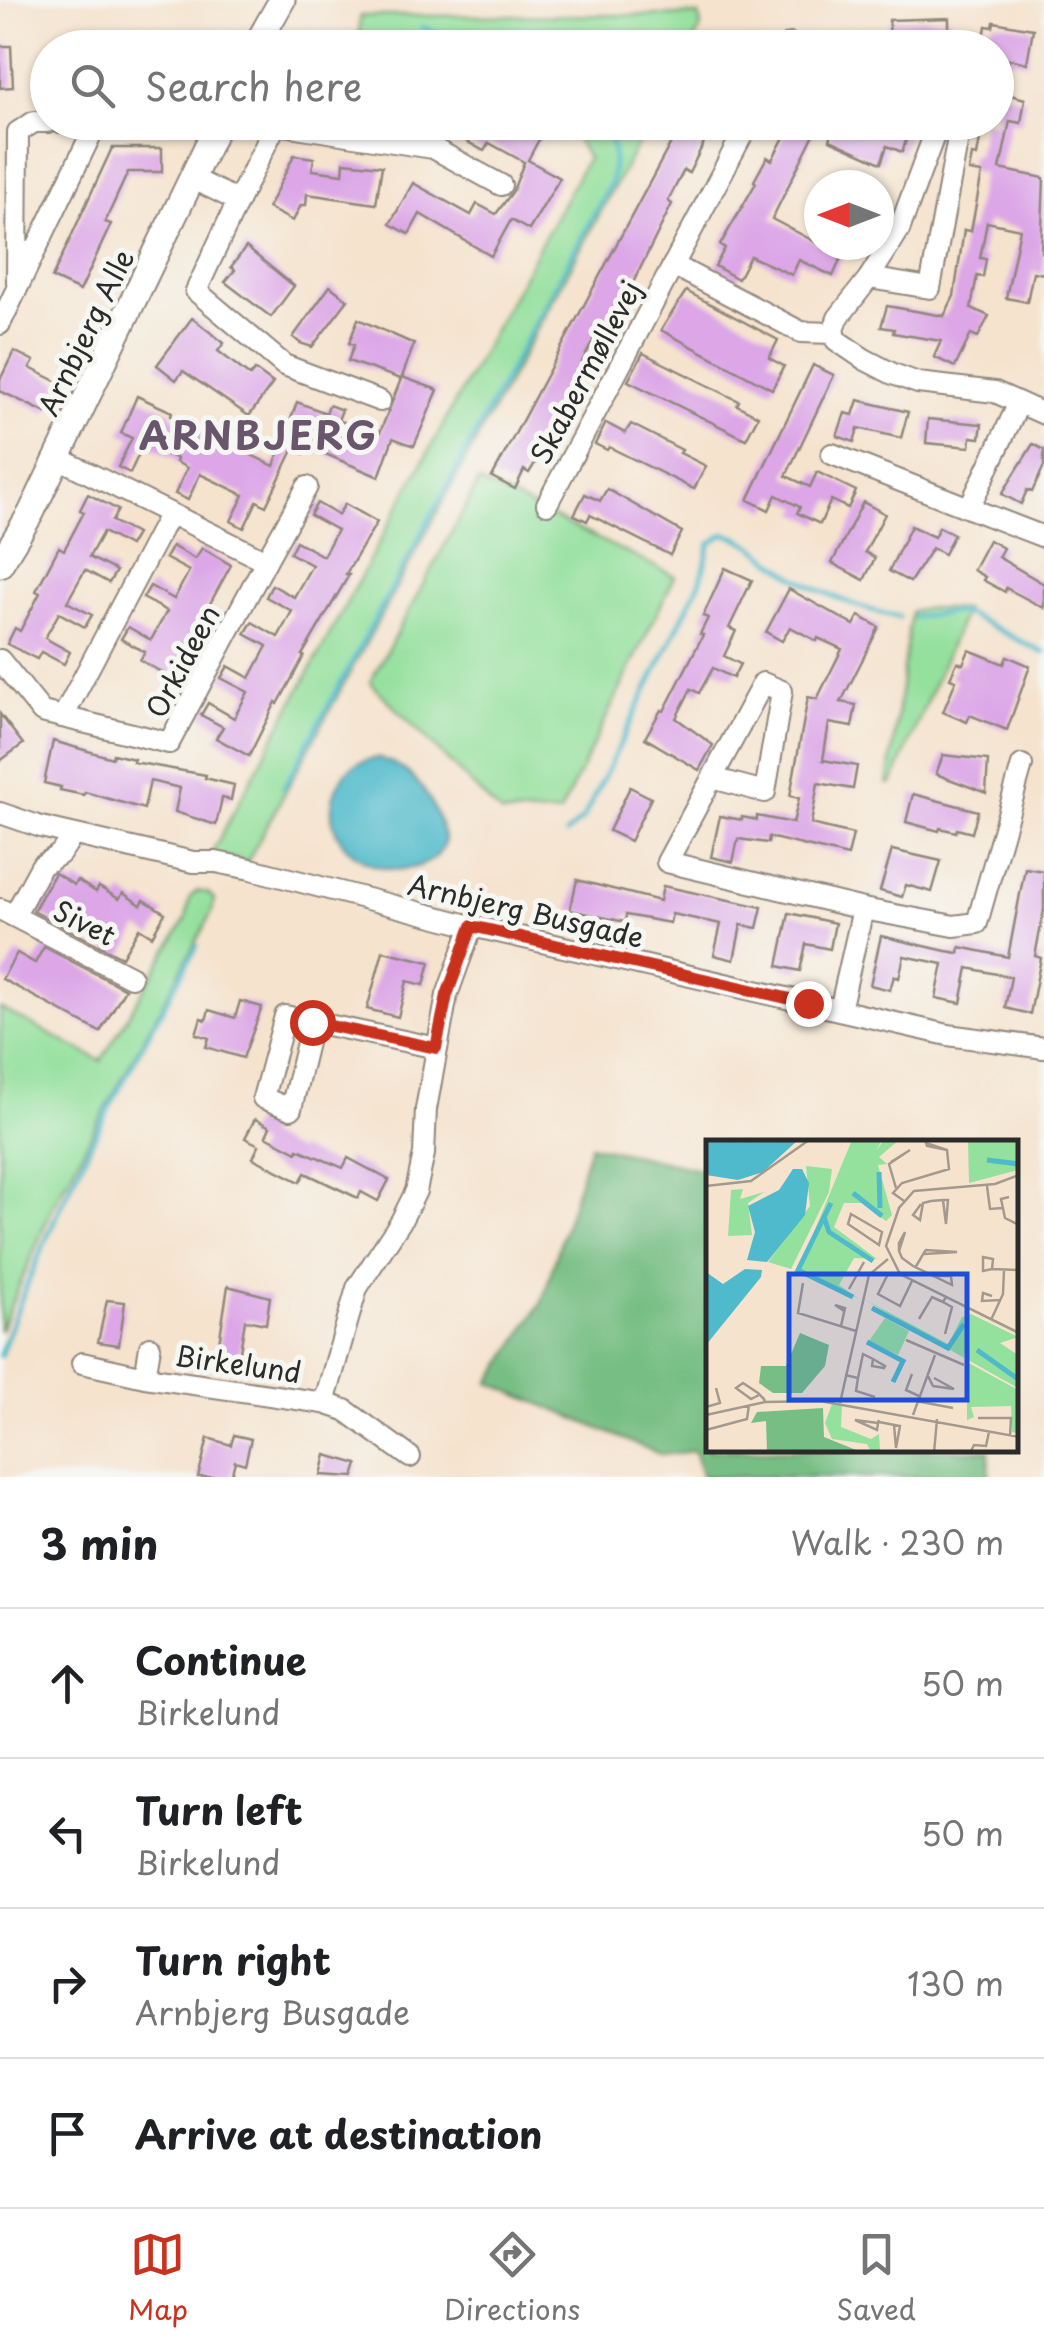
<!DOCTYPE html>
<meta charset="utf-8">
<style>
:root{--surface:#fff;--page:#f2f2f2;--text:#202124;--muted:#757577;--line:#e0e0e0;--accent:#c8321e}
body{margin:0;font-family:"Playpen Sans",sans-serif;background:var(--page);color:var(--text)}
.compass{position:absolute;left:804px;top:170px;width:90px;height:90px;border-radius:50%;background:var(--surface);box-shadow:0 2px 8px #0004;rotate:270deg}
.stop{position:absolute;width:30px;height:30px;margin:-22px;border:8px solid #c8321e;border-radius:50%;background:#fff}
.stop.end{background:#c8321e;border-color:#fff;box-shadow:0 2px 10px #0008}
.list{margin:0;padding:0;list-style:none}
h2{display:flex;justify-content:space-between;align-items:center;height:130px;margin:0;padding:0 40px;font-size:42px}
h2 small{font-size:32px;font-weight:400;color:var(--muted)}
.list li{display:grid;grid-template-columns:65px 1fr auto;gap:30px;align-items:center;box-sizing:border-box;height:150px;padding:0 40px;border-top:2px solid var(--line)}
.list b{display:block;font-size:38px;white-space:nowrap}
.list p{margin:0;font-size:32px;white-space:nowrap;color:var(--muted)}
.list em{font-size:32px;font-style:normal;color:var(--muted)}
.icon{flex:none;width:55px;height:55px;fill:none;stroke:currentColor;stroke-width:2;stroke-linecap:round;stroke-linejoin:round}
.map{position:relative;flex:none;width:1044px;height:1477px;overflow:hidden}
.search{position:absolute;background:var(--surface);box-shadow:0 2px 8px #0004;left:30px;right:30px;top:30px;height:110px;display:flex;align-items:center;gap:25px;box-sizing:border-box;padding:0 35px;border-radius:55px;color:var(--muted);font-size:38px}
.sheet{height:730px;background:var(--surface)}
nav{display:flex;justify-content:space-around;align-items:center;box-sizing:border-box;height:140px;border-top:2px solid var(--line);background:var(--surface);font-size:28px;color:var(--muted)}
nav a{display:grid;justify-items:center;gap:5px}
nav .on{color:var(--accent)}
.map>svg:first-child{display:block}
.green{fill:#94e09d;stroke:#608664;stroke-width:2.5}
.forest{fill:#77be84;stroke:#517458;stroke-width:2.5}
.water{fill:#4ebacb;stroke:#3c727b;stroke-width:2.5}
.lines{fill:none;stroke-linecap:round;stroke-linejoin:round}
.stream{stroke:#4ebacb;stroke-width:5}
.building{fill:#dca6e7}
.minor-casing{stroke:#90877c;stroke-width:24}
.tertiary-casing{stroke:#90877c;stroke-width:29}
.minor{stroke:#fff;stroke-width:20}
.tertiary{stroke:#fff;stroke-width:25}
.route{stroke:#c8321e;stroke-width:12}
.labels{text-anchor:middle;dominant-baseline:central;stroke-width:10;stroke-linejoin:round;paint-order:stroke}
.street-label{font-size:28px;fill:#2b2b2b;stroke:#f6f6f2}
.district-label{font-size:38px;font-weight:bold;letter-spacing:2.5px;fill:#69566d;stroke:#f6f6f2}
.inset-river{fill:none;stroke:#4ebacb;stroke-width:5}
.inset-road{fill:none;stroke:#a4998d;stroke-width:2.5}
.view{fill:#1d4ed8;fill-opacity:0.15;stroke:#1d4ed8;stroke-width:5}
.inset-edge{fill:none;stroke:#2b2b2b;stroke-width:5}
</style>
<div class="map">
<svg width="1044" height="1477" viewBox="0 0 1044 1477">
<rect width="100%" height="100%" fill="#f6f6f2"/>
<filter id="ink" filterUnits="userSpaceOnUse"><feTurbulence type="fractalNoise" baseFrequency=".01" numOctaves="2"/><feDisplacementMap in="SourceGraphic" scale="20" xChannelSelector="R" yChannelSelector="G"/><feConvolveMatrix kernelMatrix="1 2 1 2 8 2 1 2 1" color-interpolation-filters="sRGB"/></filter>
<filter id="wash" filterUnits="userSpaceOnUse"><feTurbulence type="fractalNoise" baseFrequency=".0048" numOctaves="4" result="noise"/><feDisplacementMap in="SourceGraphic" scale="40" xChannelSelector="R" yChannelSelector="G"/><feGaussianBlur stdDeviation="2.25" result="paint"/><feColorMatrix in="noise" values="0 0 0 0 0 0 0 0 0 0 0 0 0 0 0 0 0 1.4 0 .05"/><feComposite in="paint" operator="in"/></filter>
<g filter="url(#wash)">
<rect width="100%" height="100%" fill="#f5e3ce"/>
<g class="green">
<polygon points="699,15 701,28 690,47 431,48 359,43 360,16"/>
<polygon points="567,123 649,123 247,862 211,854 587,158"/>
<polygon points="479,482 675,576 560,813 501,814 370,682"/>
<polygon points="930,608 965,610 892,784 888,784 911,611"/>
<polygon points="197,891 208,893 214,899 212,912 53,1206 0,1331 0,1008 101,1061 186,919 190,897"/>
</g>
<polygon class="forest" points="590,1145 709,1171 709,1450 989,1450 989,1477 702,1477 694,1451 662,1455 490,1383 542,1302"/>
<path class="water" d="M378,758C418,768 436,805 445,841C442,848 438,857 432,860C381,891 307,841 340,781C350,764 360,761 378,758Z"/>
<g class="lines">
<g class="stream">
<polyline points="422,27 479,48"/>
<polyline points="914,617 958,612 969,615 1044,653"/>
<path d="M284,788L611,183C615,160 614,144 605,122"/>
<path d="M566,834L583,819L701,580L710,544L724,534C753,539 771,563 797,578C826,595 866,611 899,617"/>
<path d="M0,1356C50,1212 123,1079 197,946"/>
</g>
</g>
<g id="blocks">
<g class="building">
<polygon points="949,18 949,48 890,45 889,20"/>
<polygon points="994,22 1033,29 1027,63 1009,59 1004,87 996,86 996,48 982,48 986,26 993,27"/>
<polygon points="0,46 11,46 13,87 0,88"/>
<polygon points="996,91 1025,99 1021,123 1010,121 1000,169 1044,178 1041,252 1044,253 1044,274 1033,272 1027,302 1006,298 1020,229 987,222 980,258 986,259 983,277 977,276 971,308 989,316 978,337 971,334 955,367 934,357 941,341 893,333 894,329 881,327 887,306 944,316 954,296 964,230 971,231 982,173 969,171 972,155 977,156 983,122 996,122"/>
<polygon points="432,122 530,122 544,130 528,160 560,178 529,230 511,220 491,256 420,214 409,234 390,224 413,183 471,215 477,204 496,214 513,191 524,162 489,143 484,151"/>
<polygon points="682,122 714,122 689,173 684,170 668,201 672,204 628,293 625,291 604,334 598,331 582,362 587,365 554,432 529,473 524,470 515,489 492,477"/>
<polygon points="792,122 820,122 772,219 842,256 833,276 799,260 792,275 750,256 738,279 715,266 725,248 720,245 756,183 754,181 767,157 772,160"/>
<polygon points="835,122 857,122 882,132 884,126 908,135 902,152 887,146 881,163 830,140"/>
<polygon points="112,148 162,148 162,172 128,172 105,222 111,224 80,291 52,278"/>
<polygon points="294,155 314,158 312,170 343,174 344,162 382,166 376,204 307,194 306,205 301,205 293,221 268,208"/>
<polygon points="246,247 294,286 271,317 225,282 235,270 231,267"/>
<polygon points="330,286 348,300 312,347 300,343 293,337"/>
<polygon points="686,291 778,340 769,358 784,366 772,389 661,330"/>
<polygon points="192,318 224,343 218,351 250,376 255,370 273,383 249,416 183,371 176,380 157,365"/>
<polygon points="358,319 414,344 402,377 438,390 414,446 393,438 379,477 307,446 304,454 293,450 266,506 257,501 244,528 231,521 244,495 200,474 188,500 175,494 187,468 176,462 177,459 144,443 130,473 118,467 132,438 121,433 137,396 172,412 171,416 274,466 297,402 326,413 329,405 342,410 338,420 379,435 401,379 348,361 354,345 349,343"/>
<polygon points="14,351 34,361 30,368 60,383 46,413 0,391 0,380"/>
<polygon points="643,353 739,401 737,405 758,416 746,439 628,381"/>
<polygon points="813,365 834,375 786,476 810,487 817,472 856,491 848,508 831,500 820,524 797,513 800,507 776,495 769,510 748,500"/>
<polygon points="858,400 908,412 901,438 858,428 854,442 837,436 845,413 853,415"/>
<polygon points="928,419 982,424 980,438 971,437 970,447 926,443"/>
<polygon points="606,423 625,433 631,424 682,450 680,453 706,466 694,489 609,447 607,450 595,444"/>
<polygon points="1033,444 1044,450 1044,466 1032,492 1027,490 1021,504 1002,494"/>
<polygon points="607,489 682,532 670,555 590,515 587,521 574,515 585,494 600,501"/>
<polygon points="88,494 118,510 112,521 136,534 129,546 103,532 89,557 116,571 109,583 85,570 67,602 92,615 85,627 59,613 45,638 70,652 64,664 41,652 37,659 7,644 15,628 20,631 40,593 36,591 59,547 64,550 84,512 80,510"/>
<polygon points="863,502 885,514 865,552 875,558 864,580 832,563"/>
<polygon points="317,503 338,515 345,504 377,522 346,574 349,575 302,655 304,656 278,704 276,702 249,756 216,738 223,727 201,715 208,703 234,718 248,692 221,678 228,666 250,678 267,646 245,634 252,622 278,637 292,611 266,597 272,585 294,597 312,565 290,553 296,541 323,556 337,530 310,515"/>
<polygon points="911,526 934,537 939,527 954,534 944,554 932,548 910,582 889,571"/>
<polygon points="989,540 1003,548 998,557 1044,584 1044,608 1006,588 1005,592 983,580 985,577 973,570"/>
<polygon points="172,546 195,559 202,548 231,565 170,677 140,660 145,652 121,639 128,627 151,640 167,611 143,598 150,586 174,599 189,571 165,558"/>
<polygon points="725,568 752,580 729,628 736,631 724,656 740,664 733,678 713,668 699,693 691,689 676,718 713,745 699,770 645,738 661,710 664,711 703,635 700,634 708,618 703,616"/>
<polygon points="789,589 854,625 859,616 879,627 841,702 856,705 852,727 829,723 823,760 857,766 853,789 818,783 811,824 853,834 848,856 769,837 768,843 738,839 733,862 711,857 720,816 742,820 742,817 757,820 757,816 793,823 799,798 790,796 808,697 817,699 842,649 818,638 817,641 790,627 782,641 766,632"/>
<polygon points="969,650 1004,664 1007,656 1030,666 1007,730 970,715 967,722 943,712 956,680 950,678 957,662 963,664"/>
<polygon points="0,714 23,744 0,761"/>
<polygon points="53,741 112,758 113,754 134,759 133,762 206,775 205,778 234,785 231,800 222,798 216,825 175,812 180,788 150,781 144,809 85,792 84,795 60,790 61,787 44,783"/>
<polygon points="943,755 988,760 986,793 936,774"/>
<polygon points="630,787 651,798 630,841 609,831"/>
<polygon points="913,794 978,811 972,833 957,829 956,832 940,828 939,831 906,822"/>
<polygon points="892,850 941,861 932,892 906,885 902,897 880,891"/>
<polygon points="1025,868 1044,871 1044,910 1035,956 1041,958 1030,1014 1005,1008 1011,977 968,968 961,1003 936,998 943,964 904,956 899,978 894,976 890,990 870,985 881,936 946,951 959,953 960,947 1008,957"/>
<polygon points="55,873 74,885 77,880 96,892 99,887 119,899 123,893 141,905 144,900 165,913 152,936 139,928 122,957 33,911"/>
<polygon points="577,880 660,901 663,886 762,907 757,928 741,925 734,960 714,955 721,924 672,914 670,923 626,915 625,922 570,910"/>
<polygon points="789,913 835,923 830,949 806,944 800,971 778,966"/>
<polygon points="44,947 125,989 100,1032 2,979 17,953 35,963"/>
<polygon points="383,951 430,962 424,985 407,981 398,1017 367,1009"/>
<polygon points="240,1001 262,1007 243,1058 206,1047 209,1038 196,1034 201,1018 206,1020 209,1010 235,1018"/>
<polygon points="255,1119 270,1127 266,1136 297,1152 298,1149 343,1168 348,1158 389,1180 378,1201 361,1192 358,1198 305,1173 300,1182 253,1158 259,1145 245,1138"/>
<polygon points="228,1286 270,1297 266,1324 245,1320 238,1365 216,1362"/>
<polygon points="107,1300 125,1302 119,1345 98,1342"/>
<polygon points="234,1435 251,1439 245,1464 235,1461 231,1477 198,1477 208,1438 231,1445"/>
<polygon points="326,1455 358,1464 354,1477 321,1475"/>
</g>
</g>
</g>
<g filter="url(#ink)">
<use href="#blocks" fill-opacity="0" stroke="#90877c" stroke-width="2.5"/>
<g class="lines">
<defs>
<g id="minor">
<polyline points="789,48 790,44"/>
<polyline points="192,178 238,201 276,124 433,148 501,185"/>
<polyline points="238,201 196,291 284,365 380,401"/>
<polyline points="673,265 801,332 833,333 836,340 864,359 893,374 918,383 995,392 1044,414"/>
<polyline points="869,278 930,288 961,122"/>
<polyline points="17,282 18,132 34,122 48,122"/>
<polyline points="0,324 96,124 61,122"/>
<polyline points="833,333 838,318 869,278 899,230 939,122"/>
<polyline points="832,454 969,508 1019,403"/>
<polyline points="547,504 749,122"/>
<polyline points="969,508 1044,537"/>
<polyline points="266,561 307,487"/>
<polyline points="0,660 42,712 169,743 266,561 58,458"/>
<polyline points="63,717 169,515"/>
<polyline points="712,778 765,792 782,691 763,683 667,862 863,909 840,1010"/>
<polyline points="0,813 41,827 193,862 216,862 251,869 472,926 948,1035 1044,1048"/>
<polyline points="0,909 131,977"/>
<polyline points="863,909 954,926 977,923 1022,765"/>
<polyline points="14,916 41,866 60,854 73,835"/>
<polyline points="312,1022 291,1109 263,1098 285,1016 437,1048"/>
<polyline points="82,1363 145,1377 324,1403 357,1288 401,1221 416,1191 424,1154 426,1109 447,995 472,926"/>
<polyline points="145,1377 150,1347"/>
<polyline points="324,1403 345,1410 410,1457"/>
</g>
<g id="tertiary">
<polyline points="255,48 282,0"/>
<polyline points="0,564 31,513 219,122"/>
</g>
</defs>
<use href="#minor" class="minor-casing"/>
<use href="#tertiary" class="tertiary-casing"/>
<use href="#minor" class="minor"/>
<use href="#tertiary" class="tertiary"/>
</g>
</g>
<g class="lines" filter="url(#ink)">
<polyline class="route" points="312,1022 436,1048 447,995 472,926 808,1003"/>
</g>
<g class="labels">
<g class="street-label">
<text transform="translate(85 332) rotate(-64)">Arnbjerg Alle</text>
<text transform="translate(585 372) rotate(-62)">Skabermøllevej</text>
<text transform="translate(182 661) rotate(-62)">Orkideen</text>
<text transform="translate(526 910) rotate(13)">Arnbjerg Busgade</text>
<text transform="translate(85 922) rotate(27)">Sivet</text>
<text transform="translate(238 1363) rotate(8)">Birkelund</text>
</g>
<g class="district-label">
<text x="259" y="434">ARNBJERG</text>
</g>
</g>
<g transform="translate(706 1140)">
<rect width="312" height="312" fill="#f5e3ce"/>
<path d="M146,0H176L170,11L178,0H193L173,17L181,24L172,25L186,75L180,81L156,63H138L128,87L171,119L148,118L133,145L153,159L93,128ZM262,0H312V30L263,43ZM100,26L126,29L123,52L85,129L62,122L104,66ZM37,49L34,59L58,52L42,63L46,95L22,96L25,50ZM158,159L242,204L256,177L265,174L312,197L294,203L312,215V248L262,220L261,191L258,218ZM179,178L203,191L192,215L163,201ZM261,222L312,250V293L306,292L305,266L265,267L268,277L261,280ZM126,264L136,265L135,287L165,299L173,294L174,311L186,312H165L161,304L126,299L119,283Z" fill="#94e09d"/>
<path d="M94,193L123,205L119,226L96,253H67L53,243L55,226H80ZM117,268L118,297L155,312H61L60,281L45,283L51,272Z" fill="#77be84"/>
<path d="M0,0H92L57,32L32,40L0,35ZM87,29H96L103,43L99,75L61,122L41,120L49,92L42,66L73,50ZM39,129L56,130L55,137L0,205V132L17,144Z" fill="#4ebacb"/>
<path class="inset-river" d="M281,20L313,24M173,32L174,68M147,53L176,76M125,63L118,77L123,92L167,121M118,77L92,130L147,157M166,168L242,208L258,184M161,202L197,221L187,242M271,210L312,239"/>
<path class="inset-road" d="M185,22L204,10L183,24L190,48M313,35L289,44L208,51L193,68L180,106L194,134L313,193M0,46L45,41L103,0M281,46L284,69L296,68M303,57L295,59L299,78L313,85M198,61L187,53L196,43L243,29L241,10L220,3L221,6L241,10M215,64L207,75L214,80L217,63L225,61L237,60H242L240,84L237,60M145,74L176,92L173,105L142,84ZM193,111L199,92L193,103V111L196,118L207,126L246,145L245,136H226M209,128L219,111L220,110L251,112L218,114M286,129L277,131V117L287,119L286,129L313,130M182,134L172,154L194,166L206,141M97,143L92,173L150,191M143,149L158,122M286,156L277,153L276,161L294,160M213,179L226,157L237,162M285,180L297,154L298,130M135,186L139,168L129,165L138,171M239,194L246,167L237,162L240,157M200,200L258,225M206,234L200,250L213,256M221,234L227,246L248,249L228,238M139,235L152,238L157,214L167,219L179,226L178,228L166,226L167,219M152,238L150,251L169,257M53,255L45,259L30,248L37,243L52,253L58,259L59,262M210,261L247,268M134,263L163,135L182,119M0,267L14,263L10,248M0,275L59,262L114,261L313,297M207,275L229,215M272,278H305L304,296M173,282L194,286L190,308L188,285M172,283L149,280L171,290L172,283L173,280M0,290L41,279L43,265M228,313L231,279M264,313L268,305L280,306L283,292"/>
<path class="view" d="M83,134H261V260H83Z"/>
<rect width="312" height="312" class="inset-edge"/>
</g>
</svg>
<svg class="compass" viewBox="-18 -18 36 36"><path d="M0-13l5 13h-10z" fill="#e53935"/><path d="M0 13l5-13h-10z" fill="#757577"/></svg>
<div class="stop" style="left:312px;top:1022px"></div>
<div class="stop end" style="left:808px;top:1003px"></div>
<div class="search"><svg class="icon" aria-label="search" viewBox="0 0 24 24"><circle cx="10" cy="10" r="6"/><path d="M15 15l6 6"/></svg>Search here</div>
</div>
<section class="sheet">
<h2>3 min<small>Walk · 230 m</small></h2>
<ul class="list">
<li><svg class="icon" aria-label="ahead" viewBox="0 0 24 24"><path d="M12 20V5M6 11l6-6 6 6"/></svg><div><b>Continue</b><p>Birkelund</p></div><em>50 m</em></li>
<li><svg class="icon" aria-label="left" viewBox="0 0 24 24"><path d="M17 20v-9H6M10 6l-5 5 5 5"/></svg><div><b>Turn left</b><p>Birkelund</p></div><em>50 m</em></li>
<li><svg class="icon" aria-label="right" viewBox="0 0 24 24"><path d="M7 20v-9h11M14 6l5 5-5 5"/></svg><div><b>Turn right</b><p>Arnbjerg Busgade</p></div><em>130 m</em></li>
<li><svg class="icon" aria-label="arrive" viewBox="0 0 24 24"><path d="M6 21V4h12l-3 4 3 4H6"/></svg><div><b>Arrive at destination</b></div></li>
</ul>
</section>
<nav>
<a class="on"><svg class="icon" aria-label="map" viewBox="0 0 24 24"><path d="M3 6l6-2 6 2 6-2v14l-6 2-6-2-6 2zM9 4v14M15 6v14"/></svg>Map</a>
<a><svg class="icon" aria-label="directions" viewBox="0 0 24 24"><path d="M12 3l9 9-9 9-9-9zM9 14v-3h6M13 9l2 2-2 2"/></svg>Directions</a>
<a><svg class="icon" aria-label="saved" viewBox="0 0 24 24"><path d="M7 4h10v16l-5-4-5 4z"/></svg>Saved</a>
</nav>
